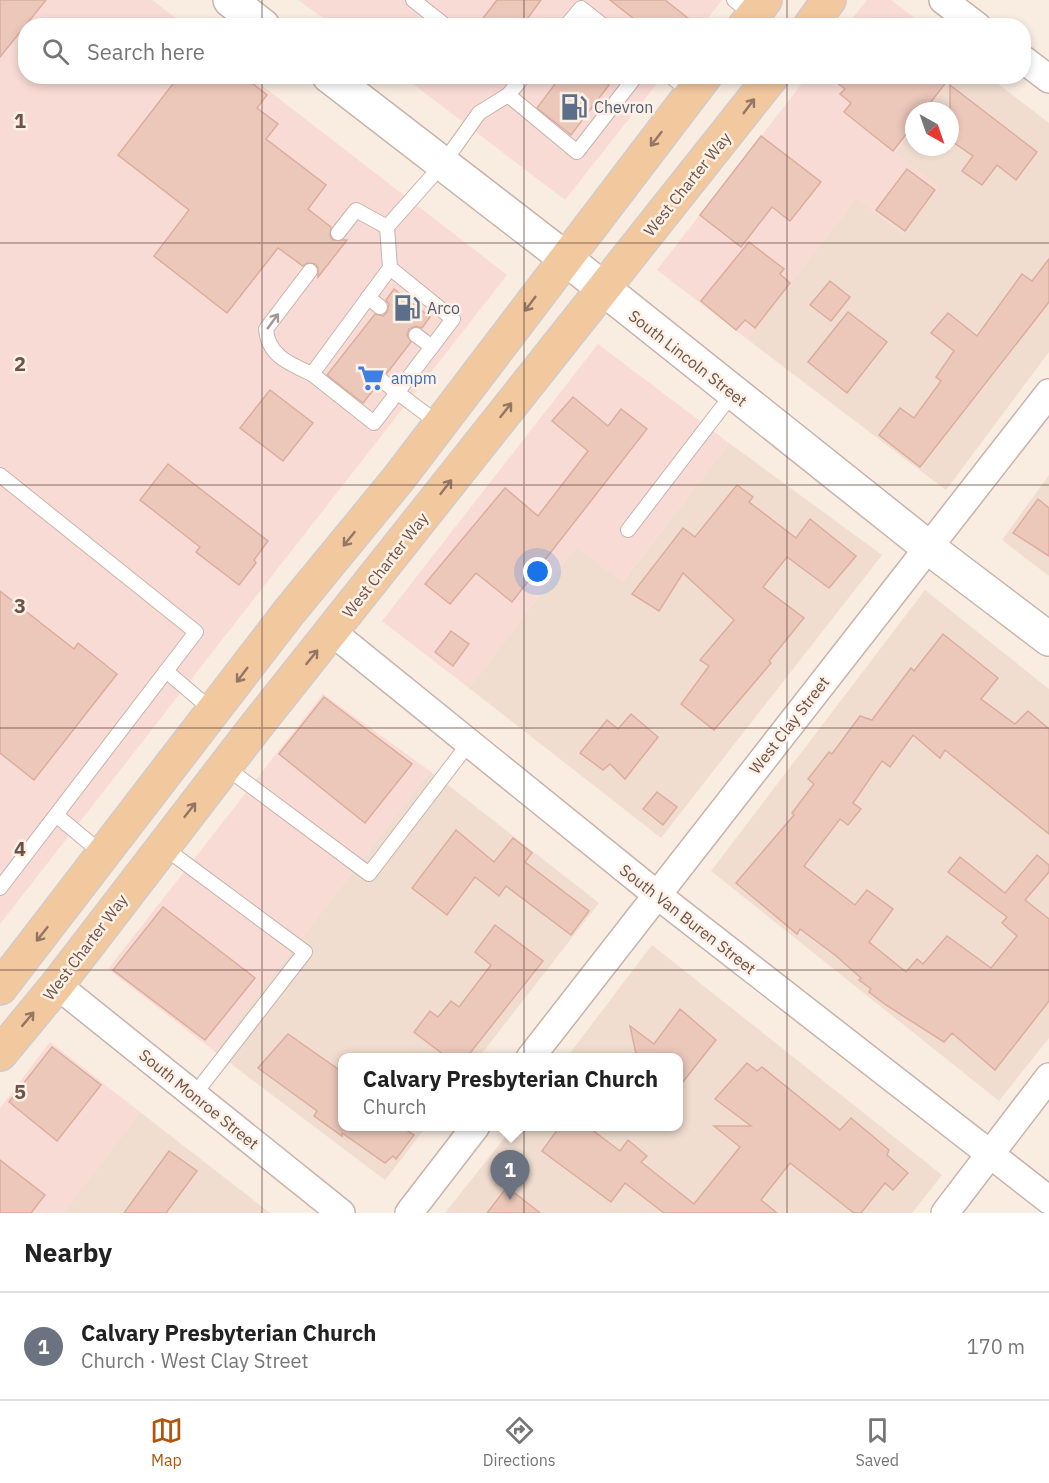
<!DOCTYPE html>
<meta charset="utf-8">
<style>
:root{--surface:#fff;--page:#f6f6f6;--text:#222;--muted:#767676;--line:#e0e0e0;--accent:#b45309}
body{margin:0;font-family:"IBM Plex Sans",sans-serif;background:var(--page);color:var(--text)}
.compass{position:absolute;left:905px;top:102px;width:54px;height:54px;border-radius:50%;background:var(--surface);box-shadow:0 3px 9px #0003;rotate:140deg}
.you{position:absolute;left:538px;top:572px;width:21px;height:21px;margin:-15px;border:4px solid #fff;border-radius:50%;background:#1a73e8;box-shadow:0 0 0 9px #1a73e833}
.badge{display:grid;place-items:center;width:39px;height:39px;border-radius:50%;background:var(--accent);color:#fff;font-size:20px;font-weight:700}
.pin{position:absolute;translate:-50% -50px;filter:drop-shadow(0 2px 3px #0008)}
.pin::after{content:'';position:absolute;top:32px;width:21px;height:18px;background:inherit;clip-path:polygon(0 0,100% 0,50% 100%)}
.popup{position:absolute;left:338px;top:1053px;width:345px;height:78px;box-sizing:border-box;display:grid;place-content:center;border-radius:12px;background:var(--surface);filter:drop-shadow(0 2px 4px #0005);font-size:20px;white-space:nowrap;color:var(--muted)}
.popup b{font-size:22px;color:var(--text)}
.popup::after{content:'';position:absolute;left:50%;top:100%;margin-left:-12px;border:12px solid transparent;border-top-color:var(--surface)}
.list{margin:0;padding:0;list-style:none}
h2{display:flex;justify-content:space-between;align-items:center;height:78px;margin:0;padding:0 24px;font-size:26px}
h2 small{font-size:20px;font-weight:400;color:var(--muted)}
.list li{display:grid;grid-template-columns:39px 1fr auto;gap:18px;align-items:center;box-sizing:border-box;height:108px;padding:0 24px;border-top:2px solid var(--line)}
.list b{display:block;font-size:22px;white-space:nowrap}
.list p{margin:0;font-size:20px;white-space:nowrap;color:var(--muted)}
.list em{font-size:20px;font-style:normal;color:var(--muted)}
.icon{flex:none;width:33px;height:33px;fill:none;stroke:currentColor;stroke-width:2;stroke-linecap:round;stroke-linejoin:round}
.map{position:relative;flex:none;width:1049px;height:1213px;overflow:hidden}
.search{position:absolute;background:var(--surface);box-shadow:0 3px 9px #0003;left:18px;right:18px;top:18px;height:66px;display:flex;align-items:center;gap:15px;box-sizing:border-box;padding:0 21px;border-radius:24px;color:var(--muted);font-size:22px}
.sheet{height:186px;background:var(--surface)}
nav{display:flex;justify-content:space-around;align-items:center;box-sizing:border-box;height:84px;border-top:2px solid var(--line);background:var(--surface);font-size:16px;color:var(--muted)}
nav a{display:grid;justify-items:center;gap:3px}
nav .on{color:var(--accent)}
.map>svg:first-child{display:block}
.residential{fill:#f0ddd0}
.commercial{fill:#f9dbd5}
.building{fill:#ecc8bb;stroke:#dcad9d;stroke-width:1.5}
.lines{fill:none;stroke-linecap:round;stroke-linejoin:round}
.service-casing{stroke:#c8b3aa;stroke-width:16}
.minor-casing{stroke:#c8b3aa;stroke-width:30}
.tertiary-casing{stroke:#c8b3aa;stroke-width:36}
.primary-casing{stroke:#d3cbc9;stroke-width:36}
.service{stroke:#fff;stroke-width:14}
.minor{stroke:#fff;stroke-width:27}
.tertiary{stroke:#fff;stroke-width:33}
.primary{stroke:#f2c89f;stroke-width:33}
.oneway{stroke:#957564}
.oneway2{stroke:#a79793}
.grid{fill:none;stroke:#6d524b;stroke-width:1.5;stroke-opacity:0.55}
.labels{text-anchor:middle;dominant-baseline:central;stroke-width:5;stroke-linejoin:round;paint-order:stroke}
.service-label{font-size:16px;fill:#4e5e75;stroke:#fdf1e6;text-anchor:start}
.street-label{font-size:16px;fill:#6d524b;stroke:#fdf1e6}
.shop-label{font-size:16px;fill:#366cbe;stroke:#fdf1e6;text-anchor:start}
.grid-label{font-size:20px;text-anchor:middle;font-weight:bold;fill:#6d524b;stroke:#fdf1e6;stroke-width:5;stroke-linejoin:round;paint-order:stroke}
</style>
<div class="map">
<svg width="1049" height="1213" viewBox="0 0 1049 1213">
<rect width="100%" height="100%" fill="#f9ece1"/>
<g class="residential">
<polygon points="954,77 989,77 1049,123 1049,352 946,490 747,339 857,197 903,235 895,153 914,128 914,147 950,147 950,111 927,111"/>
<polygon points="729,443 882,555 661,838 469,688 576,547 623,581"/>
<polygon points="1049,475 1049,576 1002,540"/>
<polygon points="925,590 1049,689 1049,1038 999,1101 711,871"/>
<polygon points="430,771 599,903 479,1057 342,1058 342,1126 426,1127 385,1180 214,1051"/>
<polygon points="652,945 942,1175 912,1213 445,1213 513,1127 678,1126 678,1058 567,1057"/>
<polygon points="140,1112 270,1213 63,1213"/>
</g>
<g class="commercial">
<polygon points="0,0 152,0 185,25 26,26 26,76 251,77 507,275 0,924"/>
<polygon points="298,0 722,0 702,26 333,25"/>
<polygon points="867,0 891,0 924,25 847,25"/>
<polygon points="404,77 662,77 565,200"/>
<polygon points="807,77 954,77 927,111 914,111 914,128 895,152 939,187 903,235 857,197 747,339 657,270"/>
<polygon points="598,344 729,443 622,582 576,547 469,688 382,621"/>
<polygon points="323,694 430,771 214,1051 108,969"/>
<polygon points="50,1042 140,1112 63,1213 0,1213 0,1108"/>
</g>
<g class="building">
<polygon points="0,0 46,0 0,57"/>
<polygon points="497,0 541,0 522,26 477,26"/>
<polygon points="610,0 665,0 698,26 643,26"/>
<polygon points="179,76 243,76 267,95 257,108 278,124 266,139 326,185 308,209 331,227 330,236 333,240 347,240 318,277 318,268 315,264 307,263 303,266 278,248 227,313 154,256 189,210 118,155"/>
<polygon points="561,76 599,76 609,85 571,135 537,108"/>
<polygon points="828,76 951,76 924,111 914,111 914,124 893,151 844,112 851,103 840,94 845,89"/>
<polygon points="950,85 1037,152 1016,180 997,165 982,185 962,171 973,156 950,140"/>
<polygon points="761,136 821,182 790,221 772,207 741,247 700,215"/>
<polygon points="907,169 935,190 905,231 876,210"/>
<polygon points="749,242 784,269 780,274 790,283 755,328 745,320 736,330 701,301"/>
<polygon points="1049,259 1049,302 920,467 879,435 900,408 914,418 941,381 936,377 954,351 931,333 948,313 977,336 1022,274 1032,281"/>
<polygon points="830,281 850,297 831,321 810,305"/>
<polygon points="394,289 430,317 422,328 416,326 409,329 407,335 411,342 387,373 382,371 374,374 372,379 376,387 363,403 327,375 375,314 383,316 387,312 389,304 386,300"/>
<polygon points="848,312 887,342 847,393 808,362"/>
<polygon points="270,390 313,423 283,461 240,428"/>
<polygon points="573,397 608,426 621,409 647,429 512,602 476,573 450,604 425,584 505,488 538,516 588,451 552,421"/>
<polygon points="168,464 268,541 254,560 256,563 239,585 196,552 200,547 140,500"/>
<polygon points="737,485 753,497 749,502 796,538 810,519 856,556 829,588 787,557 763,587 804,618 769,661 771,663 714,730 681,704 709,666 700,660 734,620 683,573 659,611 632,594 683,528 695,537"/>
<polygon points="1038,499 1049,508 1049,556 1013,533"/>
<polygon points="0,591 74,649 78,643 117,674 34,780 0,753"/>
<polygon points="451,631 469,644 453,666 435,652"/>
<polygon points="943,634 998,678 981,699 1015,724 1028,711 1049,729 1049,834 945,750 940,758 913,735 890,767 882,761 853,803 861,809 848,825 840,819 804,866 855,905 867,890 893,909 869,942 906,972 917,959 923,964 947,936 991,968 1017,936 1002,923 1007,917 948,872 960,857 1005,893 1037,855 1049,865 1049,872 1025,900 1049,919 1049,1001 995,1070 952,1033 944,1042 886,1005 869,992 871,989 859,980 861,978 835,955 800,929 797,934 736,883 794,815 792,813 814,784 808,779 829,752 832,754 860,716 872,720 911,668 914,671"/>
<polygon points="324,697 412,764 365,823 279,754"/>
<polygon points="631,714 658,737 625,779 610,764 603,770 580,753 607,720 618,729"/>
<polygon points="657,792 677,807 663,825 643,809"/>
<polygon points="456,830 494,862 513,838 532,853 525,862 589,911 571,935 506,886 499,896 475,877 447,915 412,888"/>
<polygon points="163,907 255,978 205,1040 113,970"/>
<polygon points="495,925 543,961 466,1058 448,1058 414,1032 430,1011 438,1017 451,1001 459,1007 491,965 475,952"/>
<polygon points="680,1009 716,1040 678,1088 678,1058 637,1058 630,1026 654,1044"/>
<polygon points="288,1034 342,1072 342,1126 400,1126 414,1135 396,1159 393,1156 385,1163 342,1133 342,1136 314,1116 317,1111 258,1068"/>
<polygon points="52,1047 101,1085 57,1141 9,1102"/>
<polygon points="747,1063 757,1071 762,1067 840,1130 851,1118 889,1150 887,1155 908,1173 893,1190 885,1183 861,1213 854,1213 790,1163 761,1200 777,1213 664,1213 625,1183 611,1202 542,1151 560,1126 587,1126 620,1151 628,1140 647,1156 641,1162 694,1204 740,1147 714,1126 751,1126 715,1099"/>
<polygon points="169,1151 197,1171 166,1213 124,1213"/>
<polygon points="0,1160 45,1195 31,1213 0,1213"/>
<polygon points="507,1187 540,1213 487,1213"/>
</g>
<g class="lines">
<defs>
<g id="service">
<polyline points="413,0 446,26"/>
<polyline points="734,0 753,15"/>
<polyline points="566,26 581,8 604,26"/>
<polyline points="670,76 692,93"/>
<polyline points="508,95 577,152 636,76"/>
<polyline points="338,233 356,210 387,227"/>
<polyline points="390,268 312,374 374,423 453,319 390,268 387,227 442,165 479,113 508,95 524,76"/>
<path d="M310,271L266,329C268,356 290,364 312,374"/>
<polyline points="368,297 380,307"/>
<polyline points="416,335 432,347"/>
<polyline points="381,380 439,424"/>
<polyline points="0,475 196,632 0,888"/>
<polyline points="628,530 733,393"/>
<polyline points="166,671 213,711"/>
<polyline points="224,766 369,874 469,743"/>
<polyline points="56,815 104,855"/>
<polyline points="162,846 305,952 194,1095"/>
</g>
<g id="minor">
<polyline points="943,0 977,26"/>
<polyline points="1024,60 1049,79"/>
<polyline points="332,632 656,894 1049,1200"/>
<polyline points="57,985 341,1213"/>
<polyline points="530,1058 1049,393"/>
<polyline points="409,1213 476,1126"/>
<polyline points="945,1213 1049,1077"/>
</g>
<g id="tertiary">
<polyline points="230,0 263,26"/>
<polyline points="329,76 565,258 929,548 1049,639"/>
</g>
<g id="primary">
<polyline points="745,26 765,0"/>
<polyline points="810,26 829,0"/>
<polyline points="0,988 289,612 399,478 705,76"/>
<polyline points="0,1054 57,985 253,730 772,76"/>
</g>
</defs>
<use href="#service" class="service-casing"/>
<use href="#minor" class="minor-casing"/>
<use href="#tertiary" class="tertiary-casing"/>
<use href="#primary" class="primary-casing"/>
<use href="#service" class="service"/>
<use href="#minor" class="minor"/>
<use href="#tertiary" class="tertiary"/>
<use href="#primary" class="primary"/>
</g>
<defs><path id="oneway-shaft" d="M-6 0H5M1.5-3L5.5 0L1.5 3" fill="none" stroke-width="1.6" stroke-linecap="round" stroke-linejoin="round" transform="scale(1.5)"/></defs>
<g class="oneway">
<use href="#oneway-shaft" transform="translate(749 106) rotate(-53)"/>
<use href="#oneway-shaft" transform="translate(656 139) rotate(128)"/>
<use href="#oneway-shaft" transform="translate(530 304) rotate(127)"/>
<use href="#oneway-shaft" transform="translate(506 410) rotate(-52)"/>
<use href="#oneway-shaft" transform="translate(446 487) rotate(-52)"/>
<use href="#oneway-shaft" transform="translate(349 539) rotate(129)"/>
<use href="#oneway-shaft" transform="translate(312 657) rotate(-51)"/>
<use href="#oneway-shaft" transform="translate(242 675) rotate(127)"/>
<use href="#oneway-shaft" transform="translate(190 810) rotate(-52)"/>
<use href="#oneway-shaft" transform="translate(42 934) rotate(128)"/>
<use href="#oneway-shaft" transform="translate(28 1019) rotate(-50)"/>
</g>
<use class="oneway2" href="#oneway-shaft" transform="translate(273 321) rotate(-54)"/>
<path class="grid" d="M262,0V26M524,0V26M787,0V26M262,76V1213M524,76V1213M787,76V1213M0,243H1049M0,485H1049M0,728H1049M0,970H1049"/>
<defs>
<symbol id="fuel-bare" viewBox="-9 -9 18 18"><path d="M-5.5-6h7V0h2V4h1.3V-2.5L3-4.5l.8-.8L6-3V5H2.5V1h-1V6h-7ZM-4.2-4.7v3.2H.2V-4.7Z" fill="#5c6f8a" stroke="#fdf1e6" stroke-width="2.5" paint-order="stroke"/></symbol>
<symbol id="supermarket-bare" viewBox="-9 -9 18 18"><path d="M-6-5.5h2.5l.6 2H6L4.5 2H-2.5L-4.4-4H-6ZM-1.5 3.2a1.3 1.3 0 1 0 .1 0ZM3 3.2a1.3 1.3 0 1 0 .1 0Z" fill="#3f7fe0" stroke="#fdf1e6" stroke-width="2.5" paint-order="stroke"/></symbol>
</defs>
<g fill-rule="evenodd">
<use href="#fuel-bare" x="555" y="88" width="38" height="38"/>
<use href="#fuel-bare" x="388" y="289" width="38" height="38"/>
<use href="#supermarket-bare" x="352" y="359" width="38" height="38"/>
</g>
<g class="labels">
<g class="service-label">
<text x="594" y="107">Chevron</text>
<text x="427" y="308">Arco</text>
</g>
<g class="street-label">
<text transform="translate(687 184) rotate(-51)">West Charter Way</text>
<text transform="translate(688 358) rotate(38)">South Lincoln Street</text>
<text transform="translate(385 565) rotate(-52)">West Charter Way</text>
<text transform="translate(789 725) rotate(-52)">West Clay Street</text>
<text transform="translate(688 919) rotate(38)">South Van Buren Street</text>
<text transform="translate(85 947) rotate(-53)">West Charter Way</text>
<text transform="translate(199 1099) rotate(39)">South Monroe Street</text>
</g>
<g class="shop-label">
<text x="391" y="378">ampm</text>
</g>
</g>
<g class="grid-label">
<text x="20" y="128">1</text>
<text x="20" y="371">2</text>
<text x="20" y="613">3</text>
<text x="20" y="856">4</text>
<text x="20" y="1099">5</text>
</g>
</svg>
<svg class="compass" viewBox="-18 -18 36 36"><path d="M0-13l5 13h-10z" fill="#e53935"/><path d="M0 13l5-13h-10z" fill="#767676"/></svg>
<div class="you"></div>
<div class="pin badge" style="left:510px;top:1200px;background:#6b7280">1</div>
<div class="popup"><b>Calvary Presbyterian Church</b>Church</div>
<div class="search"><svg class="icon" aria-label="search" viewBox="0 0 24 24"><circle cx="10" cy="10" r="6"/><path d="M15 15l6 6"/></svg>Search here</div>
</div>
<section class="sheet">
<h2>Nearby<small></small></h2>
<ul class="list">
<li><span class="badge" style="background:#6b7280">1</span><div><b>Calvary Presbyterian Church</b><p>Church · West Clay Street</p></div><em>170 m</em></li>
</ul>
</section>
<nav>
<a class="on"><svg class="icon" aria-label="map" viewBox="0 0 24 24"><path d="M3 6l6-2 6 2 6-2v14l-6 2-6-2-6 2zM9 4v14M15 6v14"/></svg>Map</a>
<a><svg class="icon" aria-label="directions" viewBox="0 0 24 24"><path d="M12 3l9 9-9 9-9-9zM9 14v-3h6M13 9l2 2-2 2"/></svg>Directions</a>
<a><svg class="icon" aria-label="saved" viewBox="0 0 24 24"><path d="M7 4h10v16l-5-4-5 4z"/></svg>Saved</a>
</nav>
